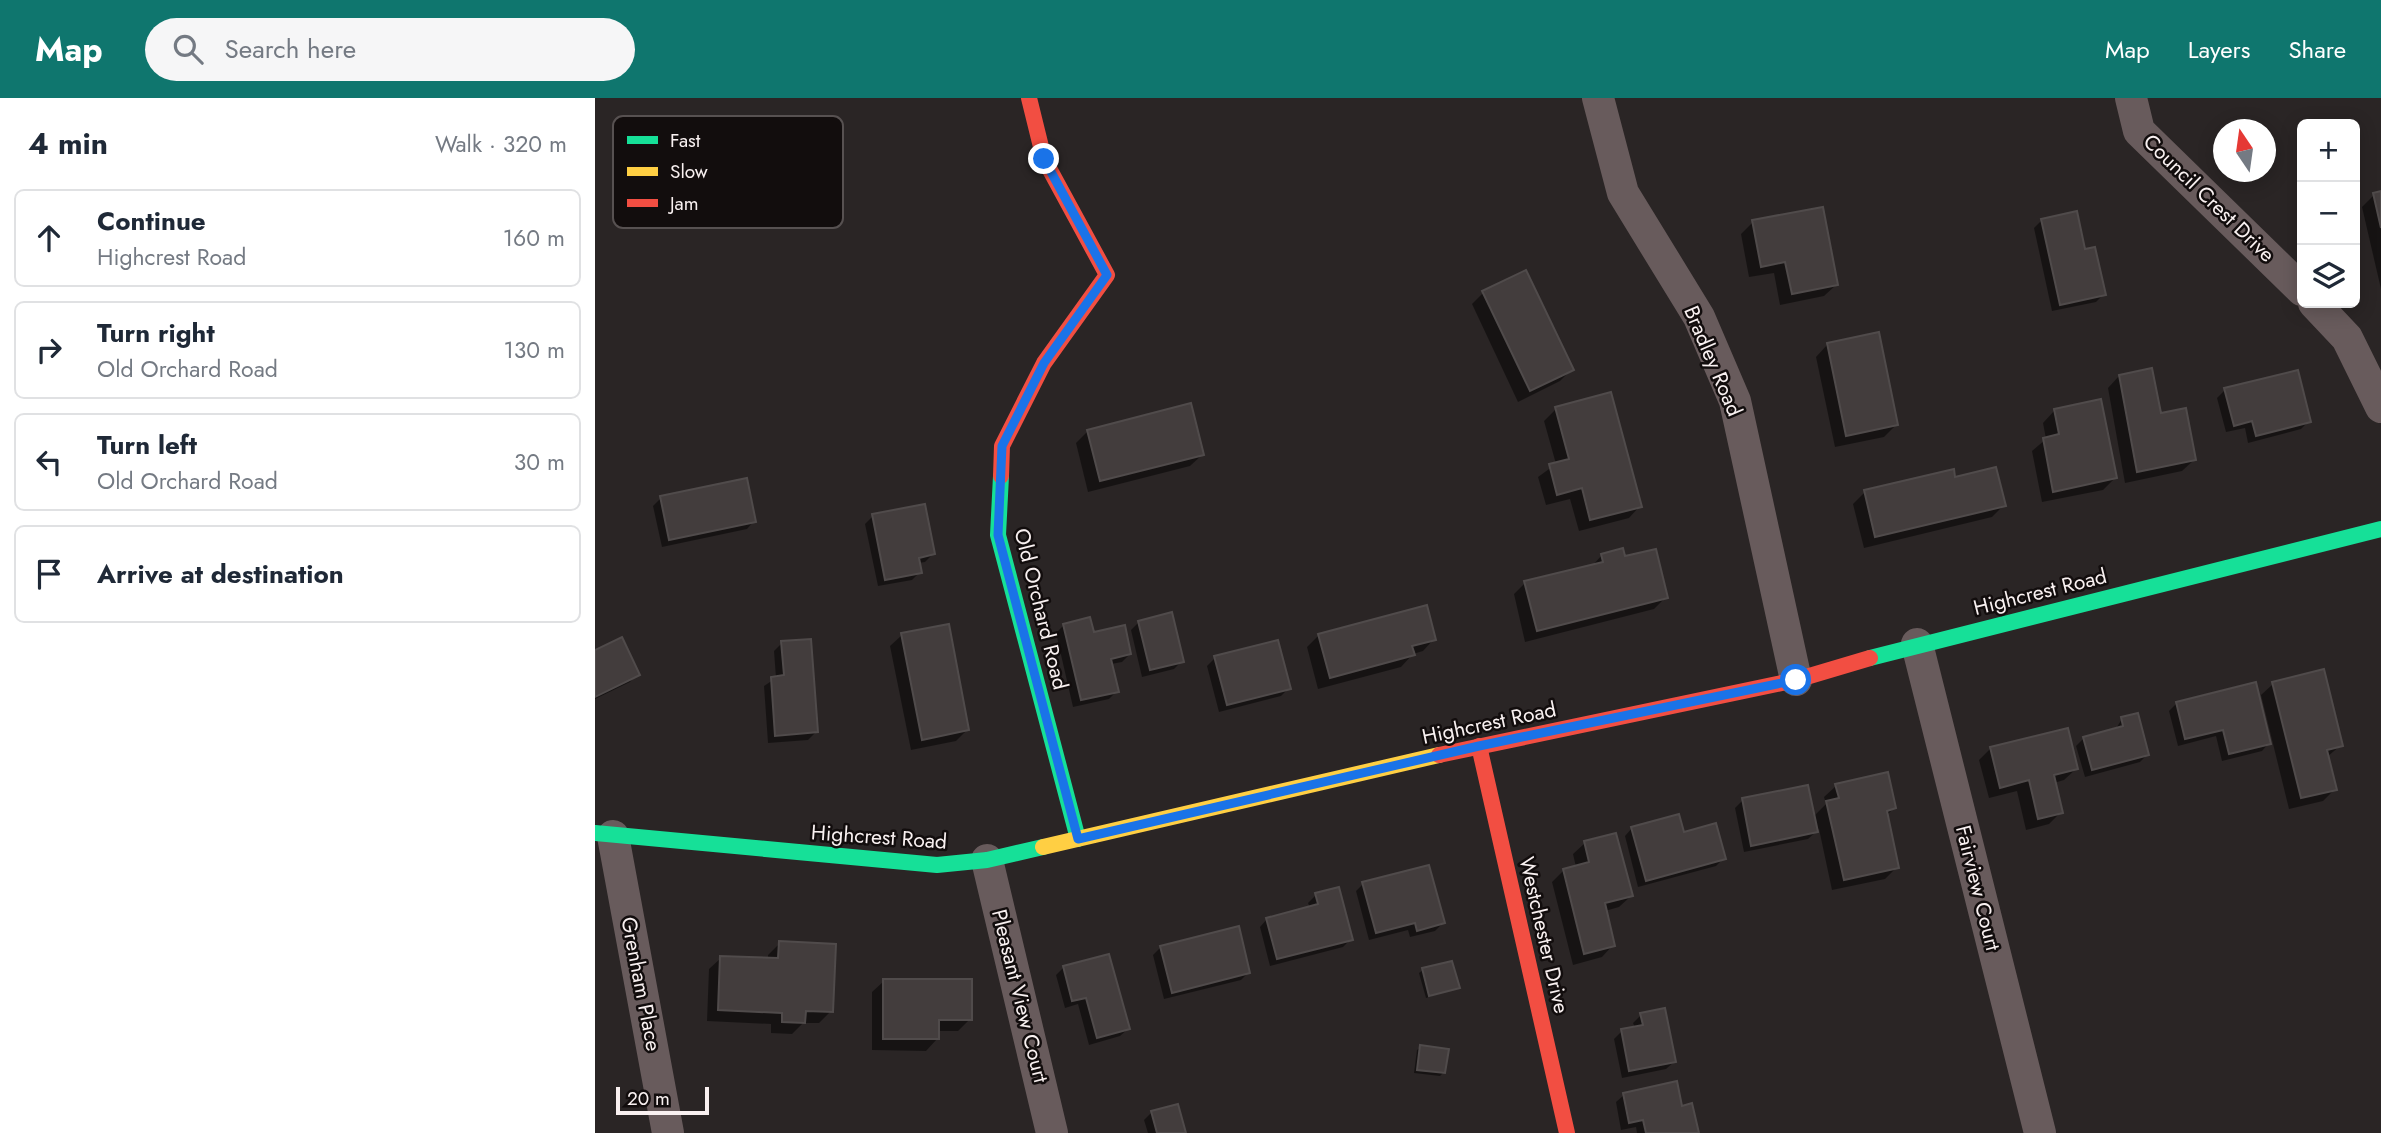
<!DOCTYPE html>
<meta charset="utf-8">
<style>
:root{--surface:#fff;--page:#f6f6f7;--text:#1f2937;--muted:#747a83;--line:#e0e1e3;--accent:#0f766e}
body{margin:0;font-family:Jost,sans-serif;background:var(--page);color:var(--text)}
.controls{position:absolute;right:21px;top:21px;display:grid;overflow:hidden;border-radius:10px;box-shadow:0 4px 18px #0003}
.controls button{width:63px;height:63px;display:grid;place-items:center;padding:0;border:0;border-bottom:2px solid var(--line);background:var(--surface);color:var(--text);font:35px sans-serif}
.compass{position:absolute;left:1618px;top:21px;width:63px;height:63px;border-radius:50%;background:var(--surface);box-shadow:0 4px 18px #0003;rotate:347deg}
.scale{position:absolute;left:21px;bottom:18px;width:93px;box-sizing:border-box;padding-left:7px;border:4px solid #f9f1f1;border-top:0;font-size:19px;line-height:24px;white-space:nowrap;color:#f9f1f1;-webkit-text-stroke:5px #120d0d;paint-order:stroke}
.stop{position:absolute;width:21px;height:21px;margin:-16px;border:5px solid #1a73e8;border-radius:50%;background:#fff}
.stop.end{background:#1a73e8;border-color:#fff;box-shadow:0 2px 7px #0008}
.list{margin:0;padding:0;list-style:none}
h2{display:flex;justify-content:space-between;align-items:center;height:91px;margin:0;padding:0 28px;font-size:30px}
h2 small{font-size:23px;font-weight:400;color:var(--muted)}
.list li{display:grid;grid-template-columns:46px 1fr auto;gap:21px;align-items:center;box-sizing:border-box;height:98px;margin:0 14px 14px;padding:0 14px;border:2px solid var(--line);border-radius:10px}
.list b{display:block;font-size:26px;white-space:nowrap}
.list p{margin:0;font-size:23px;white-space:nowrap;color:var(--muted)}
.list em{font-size:23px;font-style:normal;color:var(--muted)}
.icon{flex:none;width:38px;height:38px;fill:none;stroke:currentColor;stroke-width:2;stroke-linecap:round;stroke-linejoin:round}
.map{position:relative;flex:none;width:1786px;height:1035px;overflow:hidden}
header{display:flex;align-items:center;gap:42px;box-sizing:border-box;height:98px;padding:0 35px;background:var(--accent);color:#fff}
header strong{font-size:33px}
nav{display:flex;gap:38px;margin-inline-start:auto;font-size:24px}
.search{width:490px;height:63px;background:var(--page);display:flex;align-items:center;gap:18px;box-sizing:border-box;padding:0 24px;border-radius:38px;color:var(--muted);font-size:26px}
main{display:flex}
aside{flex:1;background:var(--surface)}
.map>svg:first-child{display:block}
.shadow{fill:#0007}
.building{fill:#433d3d;stroke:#504b4b;stroke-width:2}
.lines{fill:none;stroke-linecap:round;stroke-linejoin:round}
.street{stroke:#685b5c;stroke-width:32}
.fast{stroke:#16e098;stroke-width:16}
.slow{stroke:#ffcf43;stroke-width:16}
.jam{stroke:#f24e42;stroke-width:16}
.route{stroke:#1a73e8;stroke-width:9}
.labels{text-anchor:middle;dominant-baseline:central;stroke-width:5;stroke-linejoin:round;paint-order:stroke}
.street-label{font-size:21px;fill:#f9f1f1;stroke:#120d0d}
.key{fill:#120d0d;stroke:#575151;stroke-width:2}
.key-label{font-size:19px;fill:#f9f1f1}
</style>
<header>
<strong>Map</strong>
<div class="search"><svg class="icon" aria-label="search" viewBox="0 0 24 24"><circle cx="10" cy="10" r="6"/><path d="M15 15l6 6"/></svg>Search here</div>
<nav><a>Map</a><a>Layers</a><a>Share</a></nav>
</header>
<main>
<aside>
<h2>4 min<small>Walk · 320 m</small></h2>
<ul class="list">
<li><svg class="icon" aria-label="ahead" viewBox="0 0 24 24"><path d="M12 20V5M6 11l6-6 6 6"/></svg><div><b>Continue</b><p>Highcrest Road</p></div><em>160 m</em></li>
<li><svg class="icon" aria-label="right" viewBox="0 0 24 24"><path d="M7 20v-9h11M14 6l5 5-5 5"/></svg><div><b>Turn right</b><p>Old Orchard Road</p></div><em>130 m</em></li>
<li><svg class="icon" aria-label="left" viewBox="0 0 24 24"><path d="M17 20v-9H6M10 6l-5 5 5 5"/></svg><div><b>Turn left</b><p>Old Orchard Road</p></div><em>30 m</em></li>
<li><svg class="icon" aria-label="arrive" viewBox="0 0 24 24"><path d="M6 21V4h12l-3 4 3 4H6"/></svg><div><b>Arrive at destination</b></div></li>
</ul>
</aside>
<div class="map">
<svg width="1786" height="1035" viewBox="0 0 1786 1035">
<rect width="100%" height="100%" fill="#2a2525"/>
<g class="shadow">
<polygon points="1786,95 1786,191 1767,109 1779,97"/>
<polygon points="1447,122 1509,196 1501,204 1457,213 1439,130"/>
<polygon points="1158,124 1241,187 1229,198 1185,207 1179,175 1154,179 1146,136"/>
<polygon points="888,195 977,271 965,283 923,304 877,206"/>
<polygon points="1232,247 1301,327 1289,339 1240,349 1221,259"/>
<polygon points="1524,278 1564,317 1599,362 1587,373 1530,385 1513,290"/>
<polygon points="1630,292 1714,323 1706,331 1653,345 1650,330 1631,334 1622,300"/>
<polygon points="961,311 1045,408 1034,420 984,433 975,401 951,407 943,379 961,366 949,323"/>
<polygon points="1459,313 1520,380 1508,392 1447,404 1437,353 1451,341 1448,325"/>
<polygon points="493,333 607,357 595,368 493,394 481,345"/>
<polygon points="1359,381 1409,407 1397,419 1269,450 1258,406 1270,394"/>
<polygon points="66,400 159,423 152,431 67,449 58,408"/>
<polygon points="278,418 338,456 330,464 323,465 325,474 317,482 283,488 270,426"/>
<polygon points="1007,457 1029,460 1071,499 1059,511 930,544 919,496 930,485 996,469"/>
<polygon points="544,524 587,563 579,571 547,579 536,532"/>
<polygon points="469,527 497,536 535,556 527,564 516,566 522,593 514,601 478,609 461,535"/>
<polygon points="307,537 372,632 361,643 316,652 295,548"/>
<polygon points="724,537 839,541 828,553 818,556 806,569 723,591 712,549"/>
<polygon points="187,545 221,634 213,642 173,645 169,588 181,580 179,553"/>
<polygon points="0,554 42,576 35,584 0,601"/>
<polygon points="620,560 694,590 686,598 624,614 612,568"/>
<polygon points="1678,586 1746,647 1732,659 1740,691 1728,703 1694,711 1666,597"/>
<polygon points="1582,605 1674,645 1667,653 1627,663 1621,638 1583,648 1574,613"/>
<polygon points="1527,621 1553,656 1545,664 1490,679 1481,648 1489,640 1520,632"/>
<polygon points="1396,650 1481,671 1469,682 1459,685 1466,714 1454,726 1431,732 1422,693 1394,700 1384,662"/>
<polygon points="1241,688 1299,710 1291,718 1302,769 1290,781 1237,792 1224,731 1213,741 1149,754 1140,710 1148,702 1218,719 1231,706 1229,699"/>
<polygon points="1037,730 1088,736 1129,760 1121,768 1043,789 1030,738"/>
<polygon points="990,745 1036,798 1024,809 1010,813 1018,847 1007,859 978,867 957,784 969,772 981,769 978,756"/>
<polygon points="768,786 848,825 840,833 815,839 813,832 774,842 761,793"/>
<polygon points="721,797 756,841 748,849 675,868 665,829 672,821 715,810 713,805"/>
<polygon points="185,845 236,913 224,925 208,925 197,936 176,935 176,926 112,923 114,871 126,860 173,862 173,857"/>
<polygon points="566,849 654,874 646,882 569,901 558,857"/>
<polygon points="468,870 533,931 525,938 494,947 483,906 470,910 461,877"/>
<polygon points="828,872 863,889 831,900 824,875"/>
<polygon points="289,883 375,921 363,933 342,933 342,941 331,953 277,952 277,894"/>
<polygon points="1046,917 1079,964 1071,971 1027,980 1019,941 1027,933 1040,930 1038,925"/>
<polygon points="826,949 849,974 845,978 819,975 822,952"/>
<polygon points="1029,997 1086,1010 1102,1035 1042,1035 1041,1029 1026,1032 1021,1004"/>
<polygon points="557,1014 589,1035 553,1035 549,1022"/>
</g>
<g class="building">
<polygon points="1786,93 1786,130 1778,95"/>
<polygon points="1228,109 1243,187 1197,196 1190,164 1166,169 1157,122"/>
<polygon points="1482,113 1490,151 1500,149 1511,197 1465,207 1446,121"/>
<polygon points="931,172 979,272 935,293 887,193"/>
<polygon points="1284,234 1303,327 1251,338 1232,245"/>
<polygon points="1557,270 1566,315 1591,310 1601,362 1542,374 1524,277"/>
<polygon points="1703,272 1716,324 1661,338 1657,323 1639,328 1629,290"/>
<polygon points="1016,294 1047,409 995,422 987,390 962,397 954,366 974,361 960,309"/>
<polygon points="1506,301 1522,380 1458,394 1448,340 1464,336 1459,311"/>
<polygon points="596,305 609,357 505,383 492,332"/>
<polygon points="1401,369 1411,408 1280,439 1269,392 1359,371 1360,379"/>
<polygon points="152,380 161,424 74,442 65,398"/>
<polygon points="330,406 340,456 324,460 327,475 290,482 277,416"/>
<polygon points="1028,450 1030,458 1061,451 1073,500 942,533 929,483 1008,464 1006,456"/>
<polygon points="832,507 841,542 817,548 820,557 735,580 723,536"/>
<polygon points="577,514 589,564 555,572 543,523"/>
<polygon points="495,519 499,534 530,527 536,556 516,561 524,594 486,602 468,526"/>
<polygon points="354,526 374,632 327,642 306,535"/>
<polygon points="27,539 45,577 0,599 0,552"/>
<polygon points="216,541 223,634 180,638 176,579 189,577 186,543"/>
<polygon points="683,542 696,591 632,607 619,558"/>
<polygon points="1729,571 1748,648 1732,652 1742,692 1706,700 1677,584"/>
<polygon points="1661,584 1676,646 1634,656 1628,632 1590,641 1581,604"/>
<polygon points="1543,615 1554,657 1497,672 1488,639 1528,628 1526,619"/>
<polygon points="1473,630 1483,671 1459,677 1468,715 1443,721 1434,682 1405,690 1395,649"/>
<polygon points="1293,674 1301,710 1292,713 1304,770 1249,782 1231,703 1244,700 1240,686"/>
<polygon points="1213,687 1223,734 1156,748 1147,700"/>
<polygon points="1084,716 1089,734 1121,725 1131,761 1051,783 1036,729"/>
<polygon points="1021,735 1038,798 1010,805 1020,848 989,856 968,771 994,764 989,743"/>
<polygon points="834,767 850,825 822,833 820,825 781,835 767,784"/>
<polygon points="744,789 758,842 682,861 671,820 723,806 720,795"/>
<polygon points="644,828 655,875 577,895 565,848"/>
<polygon points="184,843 241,846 238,914 211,913 210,925 187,924 187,915 123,912 125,858 183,860"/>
<polygon points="514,856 535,931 502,940 491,900 477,903 468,868"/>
<polygon points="857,863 865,890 834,898 827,870"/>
<polygon points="288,881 377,881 377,922 344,922 344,941 288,941"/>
<polygon points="1070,910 1081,964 1034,973 1026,931 1048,927 1045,915"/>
<polygon points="825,947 854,951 850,975 822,972"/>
<polygon points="1082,983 1087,1008 1097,1005 1104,1035 1051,1035 1048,1022 1034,1025 1028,995"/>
<polygon points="583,1006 591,1035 562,1035 556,1013"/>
</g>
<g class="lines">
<g class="street">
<polyline points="1003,0 1028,95 1104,219 1140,303 1201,582"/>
<polyline points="1536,0 1544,33 1707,192"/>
<polyline points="1719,205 1752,240 1786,309"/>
<polyline points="1322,546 1445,1035"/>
<polyline points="18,738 73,1035"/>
<polyline points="392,762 457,1035"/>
</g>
<g class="fast">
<polyline points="406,378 403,437 483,741"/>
<polyline points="1275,560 1786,431"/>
<polyline points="0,735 342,767 392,762 448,749"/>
</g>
<polyline class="slow" points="448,749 844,657"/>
<g class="jam">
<polyline points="406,378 407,348 449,265 512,177 449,61 434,0"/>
<polyline points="884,648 972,1035"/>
<polyline points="844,657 1201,582 1275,560"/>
</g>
</g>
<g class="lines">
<polyline class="route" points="449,61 512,177 449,265 407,348 403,437 483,741 884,648 1201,582"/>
</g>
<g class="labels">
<g class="street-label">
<text transform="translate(1614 100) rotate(44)">Council Crest Drive</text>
<text transform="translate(1118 263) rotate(67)">Bradley Road</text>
<text transform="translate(1445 494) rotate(-14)">Highcrest Road</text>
<text transform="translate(446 511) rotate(76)">Old Orchard Road</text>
<text transform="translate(894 625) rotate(-12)">Highcrest Road</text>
<text transform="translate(284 739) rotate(4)">Highcrest Road</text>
<text transform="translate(1383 790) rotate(76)">Fairview Court</text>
<text transform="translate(949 837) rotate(77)">Westchester Drive</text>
<text transform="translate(46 886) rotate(79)">Grenham Place</text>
<text transform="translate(425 898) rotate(76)">Pleasant View Court</text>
</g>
</g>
<rect x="18" y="18" width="230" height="112" rx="10" class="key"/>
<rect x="32" y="38" width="31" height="8" fill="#16e098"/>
<rect x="32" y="69" width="31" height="9" fill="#ffcf43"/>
<rect x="32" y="101" width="31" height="8" fill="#f24e42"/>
<g class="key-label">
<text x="75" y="49">Fast</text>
<text x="75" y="80">Slow</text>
<text x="75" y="112">Jam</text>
</g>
</svg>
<div class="controls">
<button>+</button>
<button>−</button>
<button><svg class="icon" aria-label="layers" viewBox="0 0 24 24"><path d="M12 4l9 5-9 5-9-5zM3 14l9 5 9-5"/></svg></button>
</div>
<svg class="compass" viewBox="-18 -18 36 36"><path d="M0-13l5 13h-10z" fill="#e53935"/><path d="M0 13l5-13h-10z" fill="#747a83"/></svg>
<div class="scale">20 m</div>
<div class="stop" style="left:1201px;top:582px"></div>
<div class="stop end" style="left:449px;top:61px"></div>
</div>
</main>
